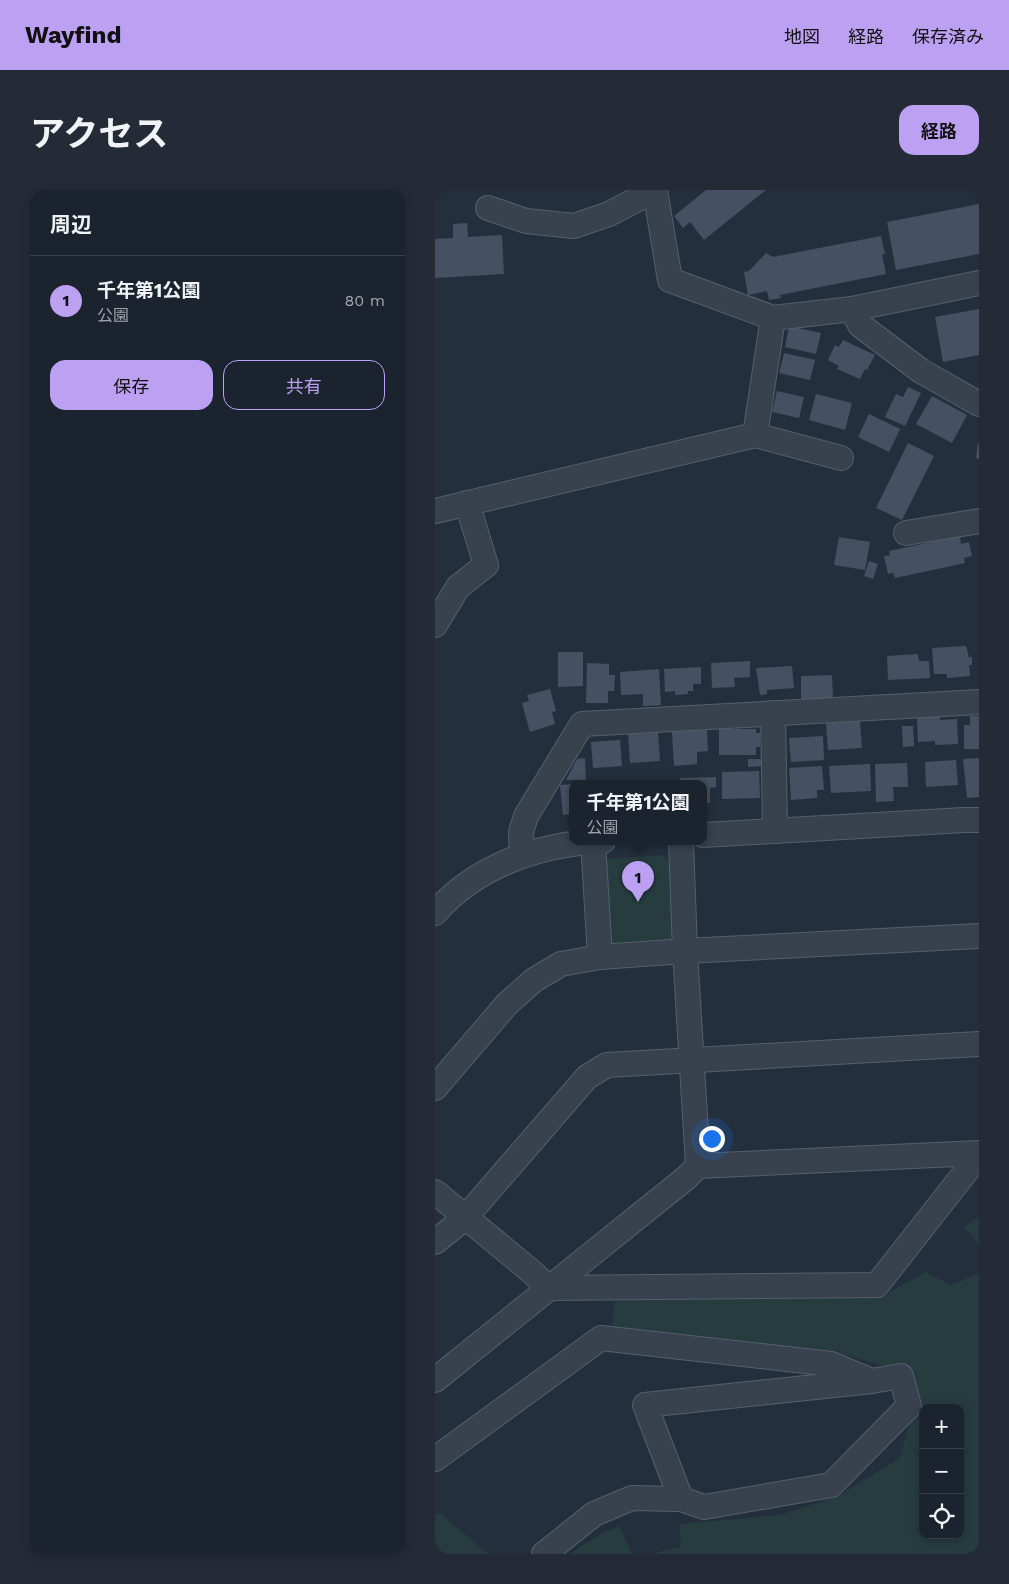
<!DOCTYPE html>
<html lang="ja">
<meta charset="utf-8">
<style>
:root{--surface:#1b232e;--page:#242b36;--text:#f1f3f6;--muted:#a0a4aa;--line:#39404a;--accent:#bca0f2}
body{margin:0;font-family:"Work Sans","Noto Sans JP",sans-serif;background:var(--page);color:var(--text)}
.controls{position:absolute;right:15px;bottom:15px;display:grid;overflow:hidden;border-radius:10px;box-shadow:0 2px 12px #0003}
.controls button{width:45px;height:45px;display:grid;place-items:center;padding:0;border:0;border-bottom:1px solid var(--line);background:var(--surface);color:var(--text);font:25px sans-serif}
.you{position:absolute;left:276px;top:948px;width:18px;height:18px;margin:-12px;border:4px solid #fff;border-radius:50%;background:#1a73e8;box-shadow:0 0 0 8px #1a73e833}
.badge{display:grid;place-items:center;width:32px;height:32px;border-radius:50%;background:var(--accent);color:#111;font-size:16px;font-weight:700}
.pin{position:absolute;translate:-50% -41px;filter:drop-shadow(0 1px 2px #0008)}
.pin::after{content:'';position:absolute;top:26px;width:18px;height:15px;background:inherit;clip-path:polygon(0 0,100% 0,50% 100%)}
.popup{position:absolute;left:134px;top:590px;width:138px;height:65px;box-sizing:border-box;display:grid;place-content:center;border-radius:10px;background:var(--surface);filter:drop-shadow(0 1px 4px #0005);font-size:16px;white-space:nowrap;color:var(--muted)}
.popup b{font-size:19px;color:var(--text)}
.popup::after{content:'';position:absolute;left:50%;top:100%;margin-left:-10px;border:10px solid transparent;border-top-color:var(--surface)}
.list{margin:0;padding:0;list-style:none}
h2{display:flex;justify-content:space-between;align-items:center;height:65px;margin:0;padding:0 20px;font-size:21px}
h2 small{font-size:16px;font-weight:400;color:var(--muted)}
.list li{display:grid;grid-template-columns:32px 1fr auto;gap:15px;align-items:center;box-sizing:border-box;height:90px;padding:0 20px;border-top:1px solid var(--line)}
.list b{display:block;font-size:19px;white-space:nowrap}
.list p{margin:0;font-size:16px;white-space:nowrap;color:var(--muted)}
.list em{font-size:16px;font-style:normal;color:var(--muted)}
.actions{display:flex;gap:10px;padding:15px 20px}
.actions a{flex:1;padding:11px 0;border:1px solid var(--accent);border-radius:15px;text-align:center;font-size:18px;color:var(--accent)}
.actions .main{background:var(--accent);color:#111}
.icon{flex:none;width:28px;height:28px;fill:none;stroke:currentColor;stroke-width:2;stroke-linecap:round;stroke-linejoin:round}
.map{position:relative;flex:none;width:544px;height:1364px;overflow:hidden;border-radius:15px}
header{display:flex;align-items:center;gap:30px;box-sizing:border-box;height:70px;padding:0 25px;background:var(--accent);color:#111}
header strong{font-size:24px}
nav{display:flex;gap:28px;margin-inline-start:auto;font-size:18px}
.intro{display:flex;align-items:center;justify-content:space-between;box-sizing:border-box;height:120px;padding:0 30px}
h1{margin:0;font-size:35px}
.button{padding:12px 22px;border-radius:15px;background:var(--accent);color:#111;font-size:18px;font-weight:700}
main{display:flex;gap:30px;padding:0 30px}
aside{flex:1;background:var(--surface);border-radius:15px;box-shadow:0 2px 12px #0003}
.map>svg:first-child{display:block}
.green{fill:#263c3f;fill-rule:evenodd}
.building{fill:#455162}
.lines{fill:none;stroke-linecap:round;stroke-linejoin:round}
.minor-casing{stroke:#565f6c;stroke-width:26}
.minor{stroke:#38414e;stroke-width:24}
</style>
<header>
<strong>Wayfind</strong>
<nav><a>地図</a><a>経路</a><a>保存済み</a></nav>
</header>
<div class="intro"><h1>アクセス</h1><a class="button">経路</a></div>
<main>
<aside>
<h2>周辺<small></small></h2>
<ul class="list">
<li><span class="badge">1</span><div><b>千年第1公園</b><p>公園</p></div><em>80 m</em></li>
</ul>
<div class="actions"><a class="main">保存</a><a>共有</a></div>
</aside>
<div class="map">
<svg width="544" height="1364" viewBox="0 0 544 1364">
<rect width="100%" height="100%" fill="#242f3e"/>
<g class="green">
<polygon points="227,665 238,674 239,742 232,753 183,757 170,749 165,682 173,669"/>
<polygon points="544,1027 544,1054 529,1037"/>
<path d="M491,1082L516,1095L544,1083V1364H216L246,1357L245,1334L345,1325L403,1306L465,1268L480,1208L460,1179L399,1162L177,1138L180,1110L449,1105ZM488,1218H525V1345H488Z"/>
<polygon points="5,1323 53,1364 0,1364 0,1325"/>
<polygon points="184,1336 197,1364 134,1364 166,1344"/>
</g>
<g class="building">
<polygon points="271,0 331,0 269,50 255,32 248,38 239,26"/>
<polygon points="544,14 544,64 461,80 452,32"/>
<polygon points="32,33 33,47 67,45 69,84 0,88 0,49 18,48 18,34"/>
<polygon points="446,46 450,64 447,64 451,84 345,105 346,108 334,110 332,101 313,105 309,82 314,81 331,63 338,67"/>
<polygon points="544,119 544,165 508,172 500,127"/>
<polygon points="354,136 386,143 381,164 350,157"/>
<polygon points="408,150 440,165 432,180 430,179 425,189 402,179 404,176 393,170 400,155 404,157"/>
<polygon points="349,163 380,170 375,190 344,183"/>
<polygon points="473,197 486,203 470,236 450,227 461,204 468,207"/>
<polygon points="342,201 369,207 364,228 337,222"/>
<polygon points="381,204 417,213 410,240 374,230"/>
<polygon points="497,206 532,225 517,253 481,234"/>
<polygon points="434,224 465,239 454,262 423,247"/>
<polygon points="473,253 499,266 467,330 441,318"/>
<polygon points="543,253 544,253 544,269 541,268"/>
<polygon points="525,346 526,354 534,352 537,366 529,368 530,373 460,388 458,383 453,384 449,366 455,365 454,361"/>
<polygon points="404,347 435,352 430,380 399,375"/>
<polygon points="434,371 443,374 438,389 429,386"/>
<polygon points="531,456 534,467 537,467 537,475 534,475 535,486 512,488 512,484 499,484 497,458"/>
<polygon points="123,462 148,462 148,496 123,497"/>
<polygon points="483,464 484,471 494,471 495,488 453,490 452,466"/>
<polygon points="315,471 315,487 299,488 300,497 277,498 276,473"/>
<polygon points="152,473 174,474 174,485 180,485 179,501 173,501 173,513 151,513"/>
<polygon points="357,476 359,498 332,500 332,504 325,505 321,478"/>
<polygon points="266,477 266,494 258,494 258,501 253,501 253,504 240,505 240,501 230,502 229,479"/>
<polygon points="224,479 226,515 208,516 208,504 186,505 185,482"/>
<polygon points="397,485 398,508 366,509 366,486"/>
<polygon points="115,499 121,521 117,522 120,534 95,542 87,513 94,511 92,505"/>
<polygon points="505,526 505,530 522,529 523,554 500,555 500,551 483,552 482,527"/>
<polygon points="535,526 544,526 544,559 529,559 529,535 535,535"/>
<polygon points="425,531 427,558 393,560 391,533"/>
<polygon points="467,536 478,536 479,556 468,557"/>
<polygon points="284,539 321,539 321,543 325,543 325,557 321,557 321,565 284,565"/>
<polygon points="272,540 273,561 262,562 262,574 239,576 237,542"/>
<polygon points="223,543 225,571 195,573 193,544"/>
<polygon points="388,546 389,570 356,572 354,548"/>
<polygon points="185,550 187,576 158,578 156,552"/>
<polygon points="150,568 151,590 131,590 142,569"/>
<polygon points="544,568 544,607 532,608 528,569"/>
<polygon points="313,569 327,569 328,576 313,577"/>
<polygon points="521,570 523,595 491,597 490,572"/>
<polygon points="472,573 473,597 458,597 459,611 441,612 440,574"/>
<polygon points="435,574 436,601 396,603 394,576"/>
<polygon points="387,576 389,600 382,600 382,608 356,610 354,578"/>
<polygon points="324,581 325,608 287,609 287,582"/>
<polygon points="281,587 281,597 275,598 275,613 268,613 268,593 245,593 245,588"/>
<polygon points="230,590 230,593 208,593 208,592"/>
<polygon points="138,594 138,624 128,625 125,595"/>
</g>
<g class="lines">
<defs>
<g id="minor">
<polyline points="220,0 235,90 338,128 417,119 425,135 486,181 544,214"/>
<polyline points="53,18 91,31 139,36 174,24 220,0"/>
<polyline points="417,119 544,93"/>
<polyline points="320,245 406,268"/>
<polyline points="0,321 320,245 338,128"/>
<polyline points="471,343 544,331"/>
<polyline points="0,435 23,397 51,375 32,313"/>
<polyline points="338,523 340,641"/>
<polyline points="268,645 529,630 544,630"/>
<polyline points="158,651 165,767"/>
<polyline points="87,665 86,642 91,626 147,534 544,512"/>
<path d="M0,723C42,675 105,654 168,651"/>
<polyline points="0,898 72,814 99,790 126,774 165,767 250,761 544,746"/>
<polyline points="263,976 544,963"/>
<polyline points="0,1002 98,1083 113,1098 442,1095 544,965"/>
<polyline points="0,1052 30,1028 152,887 172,875 544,854"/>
<polyline points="0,1190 251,988 263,976 250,761 246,651"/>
<polyline points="0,1269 166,1148 396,1174 437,1191 466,1186 474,1216 396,1295 269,1317 246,1309 210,1215 437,1191"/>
<polyline points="109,1364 159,1324 197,1308 246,1309"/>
</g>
</defs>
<use href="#minor" class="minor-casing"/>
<use href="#minor" class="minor"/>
</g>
</svg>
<div class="controls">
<button>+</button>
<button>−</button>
<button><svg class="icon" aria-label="locate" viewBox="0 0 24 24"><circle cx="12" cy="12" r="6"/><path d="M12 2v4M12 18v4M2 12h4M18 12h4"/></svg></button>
</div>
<div class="you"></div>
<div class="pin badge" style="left:203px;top:712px">1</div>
<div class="popup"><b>千年第1公園</b>公園</div>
</div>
</main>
